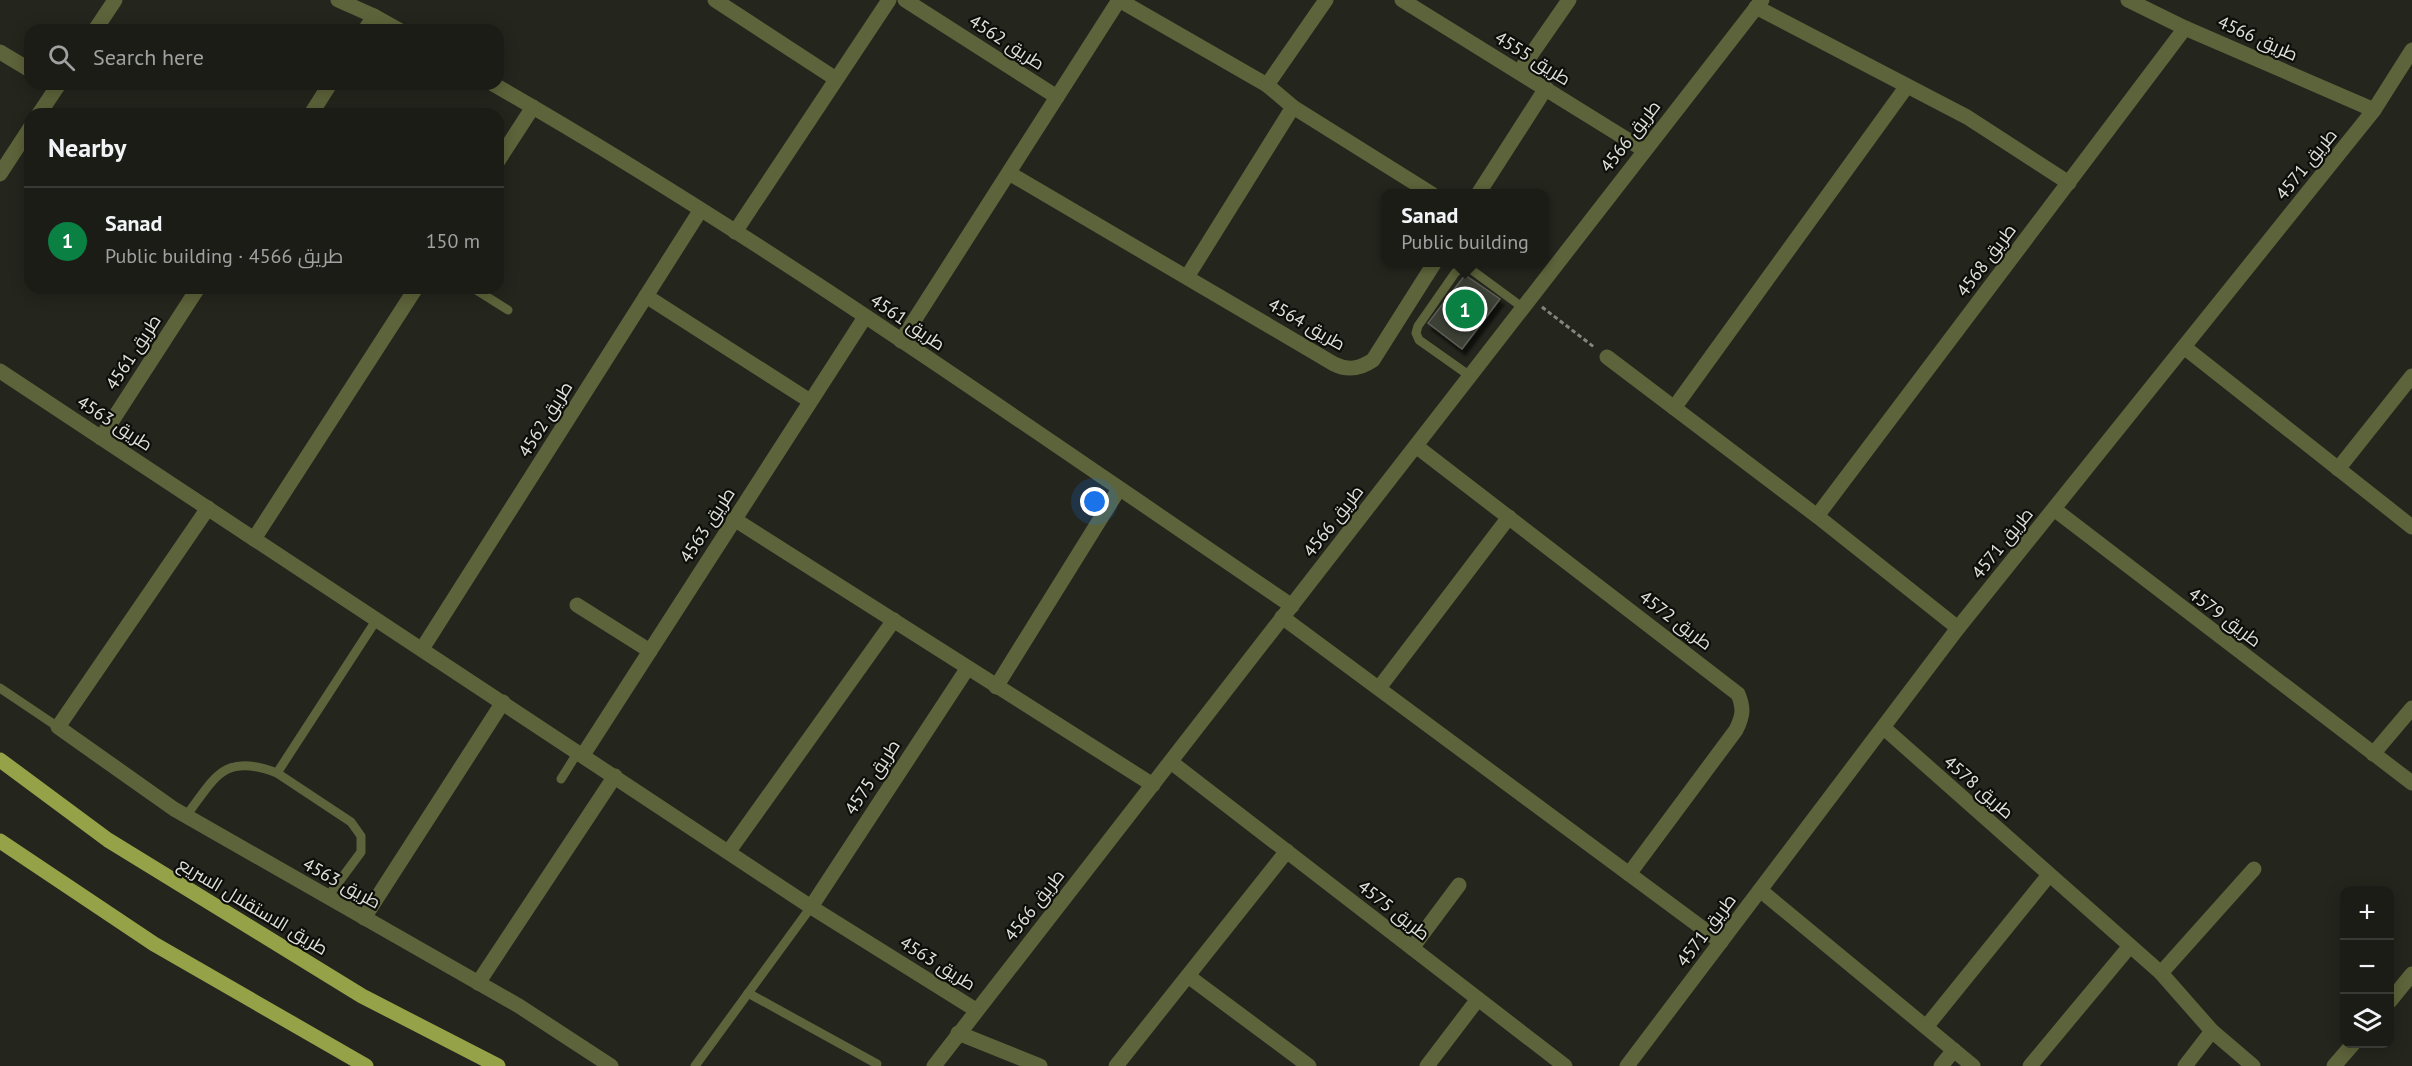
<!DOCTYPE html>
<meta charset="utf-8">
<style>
:root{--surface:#1b1c16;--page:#282923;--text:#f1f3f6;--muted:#a0a1a1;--line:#393a35;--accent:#0b8043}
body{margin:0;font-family:"PT Sans",Cairo,sans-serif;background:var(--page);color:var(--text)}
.controls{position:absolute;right:18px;bottom:18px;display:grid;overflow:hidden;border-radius:12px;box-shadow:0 3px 15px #0003}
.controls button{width:54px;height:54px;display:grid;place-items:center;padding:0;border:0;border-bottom:2px solid var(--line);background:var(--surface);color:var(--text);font:30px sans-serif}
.you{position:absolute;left:1095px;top:502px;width:21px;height:21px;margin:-15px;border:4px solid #fff;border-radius:50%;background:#1a73e8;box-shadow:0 0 0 9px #1a73e833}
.badge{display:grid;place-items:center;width:39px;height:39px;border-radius:50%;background:var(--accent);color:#fff;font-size:20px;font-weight:700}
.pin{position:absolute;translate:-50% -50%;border:3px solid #fff;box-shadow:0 2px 6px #0006}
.popup{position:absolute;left:1381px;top:189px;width:168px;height:78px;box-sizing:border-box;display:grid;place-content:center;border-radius:12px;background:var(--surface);filter:drop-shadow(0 2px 4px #0005);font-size:20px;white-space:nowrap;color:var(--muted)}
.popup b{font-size:22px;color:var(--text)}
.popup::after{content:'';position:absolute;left:50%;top:100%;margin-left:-12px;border:12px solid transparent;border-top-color:var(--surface)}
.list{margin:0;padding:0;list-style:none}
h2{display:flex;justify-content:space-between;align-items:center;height:78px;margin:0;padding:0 24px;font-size:26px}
h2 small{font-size:20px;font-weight:400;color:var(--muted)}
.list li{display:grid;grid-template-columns:39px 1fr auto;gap:18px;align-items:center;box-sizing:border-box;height:108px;padding:0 24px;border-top:2px solid var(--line)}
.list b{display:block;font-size:22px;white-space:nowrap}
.list p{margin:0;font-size:20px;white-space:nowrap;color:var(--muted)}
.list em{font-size:20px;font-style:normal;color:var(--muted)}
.icon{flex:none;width:33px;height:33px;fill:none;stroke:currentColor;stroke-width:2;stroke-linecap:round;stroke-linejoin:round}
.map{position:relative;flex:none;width:2412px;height:1066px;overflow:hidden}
.search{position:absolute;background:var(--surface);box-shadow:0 3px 15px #0003;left:24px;top:24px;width:480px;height:66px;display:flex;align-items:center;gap:15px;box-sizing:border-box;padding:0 21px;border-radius:18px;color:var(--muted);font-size:22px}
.panel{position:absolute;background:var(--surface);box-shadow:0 3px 15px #0003;left:24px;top:108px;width:480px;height:186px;border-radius:18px}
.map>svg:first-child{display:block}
.building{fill:#3d3f36;stroke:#5c5e55;stroke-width:1.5;filter:url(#shadow)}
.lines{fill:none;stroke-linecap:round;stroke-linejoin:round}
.path{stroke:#84857e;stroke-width:3;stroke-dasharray:4.5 3;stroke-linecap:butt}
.service{stroke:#5d633a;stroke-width:9}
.minor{stroke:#5d633a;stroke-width:15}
.primary{stroke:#95a248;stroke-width:15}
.labels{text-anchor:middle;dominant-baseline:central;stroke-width:4.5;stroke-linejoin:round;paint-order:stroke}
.street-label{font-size:18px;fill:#dfe1db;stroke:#0d0e0a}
</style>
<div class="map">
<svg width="2412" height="1066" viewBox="0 0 2412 1066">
<defs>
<filter id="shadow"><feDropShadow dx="3.5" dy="6" stdDeviation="1.5" flood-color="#0009"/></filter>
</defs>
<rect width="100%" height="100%" fill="#24251d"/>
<polygon class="building" points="1465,275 1500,299 1462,349 1428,323"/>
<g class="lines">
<polyline class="path" points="1542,307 1594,347"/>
<g class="service">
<polyline points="473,288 508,310"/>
<polyline points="1470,376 1419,340 1416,333 1418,326 1455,273 1461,268 1469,268 1522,307"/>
<polyline points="0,688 58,727"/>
<polyline points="277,773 377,619"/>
<polyline points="561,779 578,752"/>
<path d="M186,816C215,778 223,752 277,773L351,822L361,836V852L327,898"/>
<polyline points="748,993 877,1064"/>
<polyline points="695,1066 811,907"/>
</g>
<g class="minor">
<polyline points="338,0 374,16 399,30"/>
<polyline points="715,0 836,79"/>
<polyline points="905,0 1057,97"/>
<polyline points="1119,0 1267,85 1293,107 1432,194"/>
<polyline points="1402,0 1644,150"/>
<polyline points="2128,0 2185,28 2374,110"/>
<polyline points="1756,7 1967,117 2069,183"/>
<polyline points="95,30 115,0"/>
<polyline points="365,30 374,16"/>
<polyline points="0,52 30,70"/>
<polyline points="1519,72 1569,0"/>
<path d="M493,84C769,242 1029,428 1292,606"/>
<polyline points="1267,85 1326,0"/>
<polyline points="39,114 59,84"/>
<polyline points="311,114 330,84"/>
<polyline points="498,161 533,107"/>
<path d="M1009,173L1334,364C1348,371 1360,369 1373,360L1435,262"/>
<polyline points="0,174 30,128"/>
<polyline points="1478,194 1546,88"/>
<polyline points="735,232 889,0"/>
<polyline points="1187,277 1293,107"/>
<polyline points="646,296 810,401"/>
<polyline points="901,341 1119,0"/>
<polyline points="2184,347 2412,527"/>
<polyline points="1607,357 1817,516 1958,628"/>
<polyline points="0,371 811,907 976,1010"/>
<polyline points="1674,408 1907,86"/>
<polyline points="101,438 198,288"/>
<path d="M1416,446L1738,694C1744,708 1743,716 1736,730L1629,874"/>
<polyline points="2338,469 2412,376"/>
<polyline points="208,508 58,727 174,809 519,1006 611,1066"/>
<polyline points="2054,509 2412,783"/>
<polyline points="1817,516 2185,28"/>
<polyline points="734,519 1153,785"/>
<polyline points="254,539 416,288"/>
<polyline points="577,605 650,651"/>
<polyline points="1282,617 1721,942"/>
<polyline points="422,649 700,211"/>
<polyline points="996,687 1119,489"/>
<polyline points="1379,688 1509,517"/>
<polyline points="1884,728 2161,973 2212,1031 2253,1066"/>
<polyline points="2373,754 2412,708"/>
<polyline points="583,755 865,317"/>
<polyline points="1171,762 1565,1066"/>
<polyline points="729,851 894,620"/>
<polyline points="1760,890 1973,1066"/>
<polyline points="811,907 967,669"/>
<polyline points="364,918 503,702"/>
<polyline points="1412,948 1459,885"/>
<polyline points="2161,973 2254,869"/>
<polyline points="1188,976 1309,1066"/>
<polyline points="478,983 615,776"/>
<polyline points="2390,1001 2412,974"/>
<polyline points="1926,1027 2049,875"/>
<polyline points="958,1033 1040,1066"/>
<polyline points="934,1066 1762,0"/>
<polyline points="1116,1066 1287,851"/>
<polyline points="1427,1066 1478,999"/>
<polyline points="1627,1066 1958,628 2374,110 2412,50"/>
<polyline points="1941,1066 1954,1050"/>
<polyline points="2030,1066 2130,946"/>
<polyline points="2185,1066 2212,1031"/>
<polyline points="2334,1066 2353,1044"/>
</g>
<g class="primary">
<polyline points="0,760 108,840 362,996 498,1066"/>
<polyline points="0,841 154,944 366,1066"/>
</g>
</g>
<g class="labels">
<g class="street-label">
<text transform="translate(2258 38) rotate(24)">طريق 4566</text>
<text transform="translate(1007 42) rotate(33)">طريق 4562</text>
<text transform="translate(1533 58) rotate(32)">طريق 4555</text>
<text transform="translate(1630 136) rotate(-52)">طريق 4566</text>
<text transform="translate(2306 164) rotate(-51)">طريق 4571</text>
<text transform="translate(1986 260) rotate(-53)">طريق 4568</text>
<text transform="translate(908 322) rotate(34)">طريق 4561</text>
<text transform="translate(1307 324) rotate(30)">طريق 4564</text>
<text transform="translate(133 352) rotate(-57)">طريق 4561</text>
<text transform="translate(545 419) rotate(-58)">طريق 4562</text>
<text transform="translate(115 423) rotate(33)">طريق 4563</text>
<text transform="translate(1333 521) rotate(-52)">طريق 4566</text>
<text transform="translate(707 525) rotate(-57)">طريق 4563</text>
<text transform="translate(2002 543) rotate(-51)">طريق 4571</text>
<text transform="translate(2225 617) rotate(37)">طريق 4579</text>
<text transform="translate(1676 620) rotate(37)">طريق 4572</text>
<text transform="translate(872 777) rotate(-57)">طريق 4575</text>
<text transform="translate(1979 787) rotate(41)">طريق 4578</text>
<text transform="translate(342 883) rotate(29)">طريق 4563</text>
<text transform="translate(1034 905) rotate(-52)">طريق 4566</text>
<text transform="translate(253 906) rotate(31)">طريق الاستقلال السريع</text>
<text transform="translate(1394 910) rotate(38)">طريق 4575</text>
<text transform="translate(1706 930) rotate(-53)">طريق 4571</text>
<text transform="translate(938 963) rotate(32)">طريق 4563</text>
</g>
</g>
</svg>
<div class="controls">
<button>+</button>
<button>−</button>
<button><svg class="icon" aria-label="layers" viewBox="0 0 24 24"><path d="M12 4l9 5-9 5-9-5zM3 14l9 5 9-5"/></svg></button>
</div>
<div class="you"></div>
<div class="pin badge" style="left:1465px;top:309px">1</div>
<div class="popup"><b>Sanad</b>Public building</div>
<div class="search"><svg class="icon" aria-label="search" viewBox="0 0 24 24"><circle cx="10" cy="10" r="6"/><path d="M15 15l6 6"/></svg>Search here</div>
<section class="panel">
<h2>Nearby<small></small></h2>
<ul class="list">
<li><span class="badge">1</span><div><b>Sanad</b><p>Public building · طريق 4566</p></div><em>150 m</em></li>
</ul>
</section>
</div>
